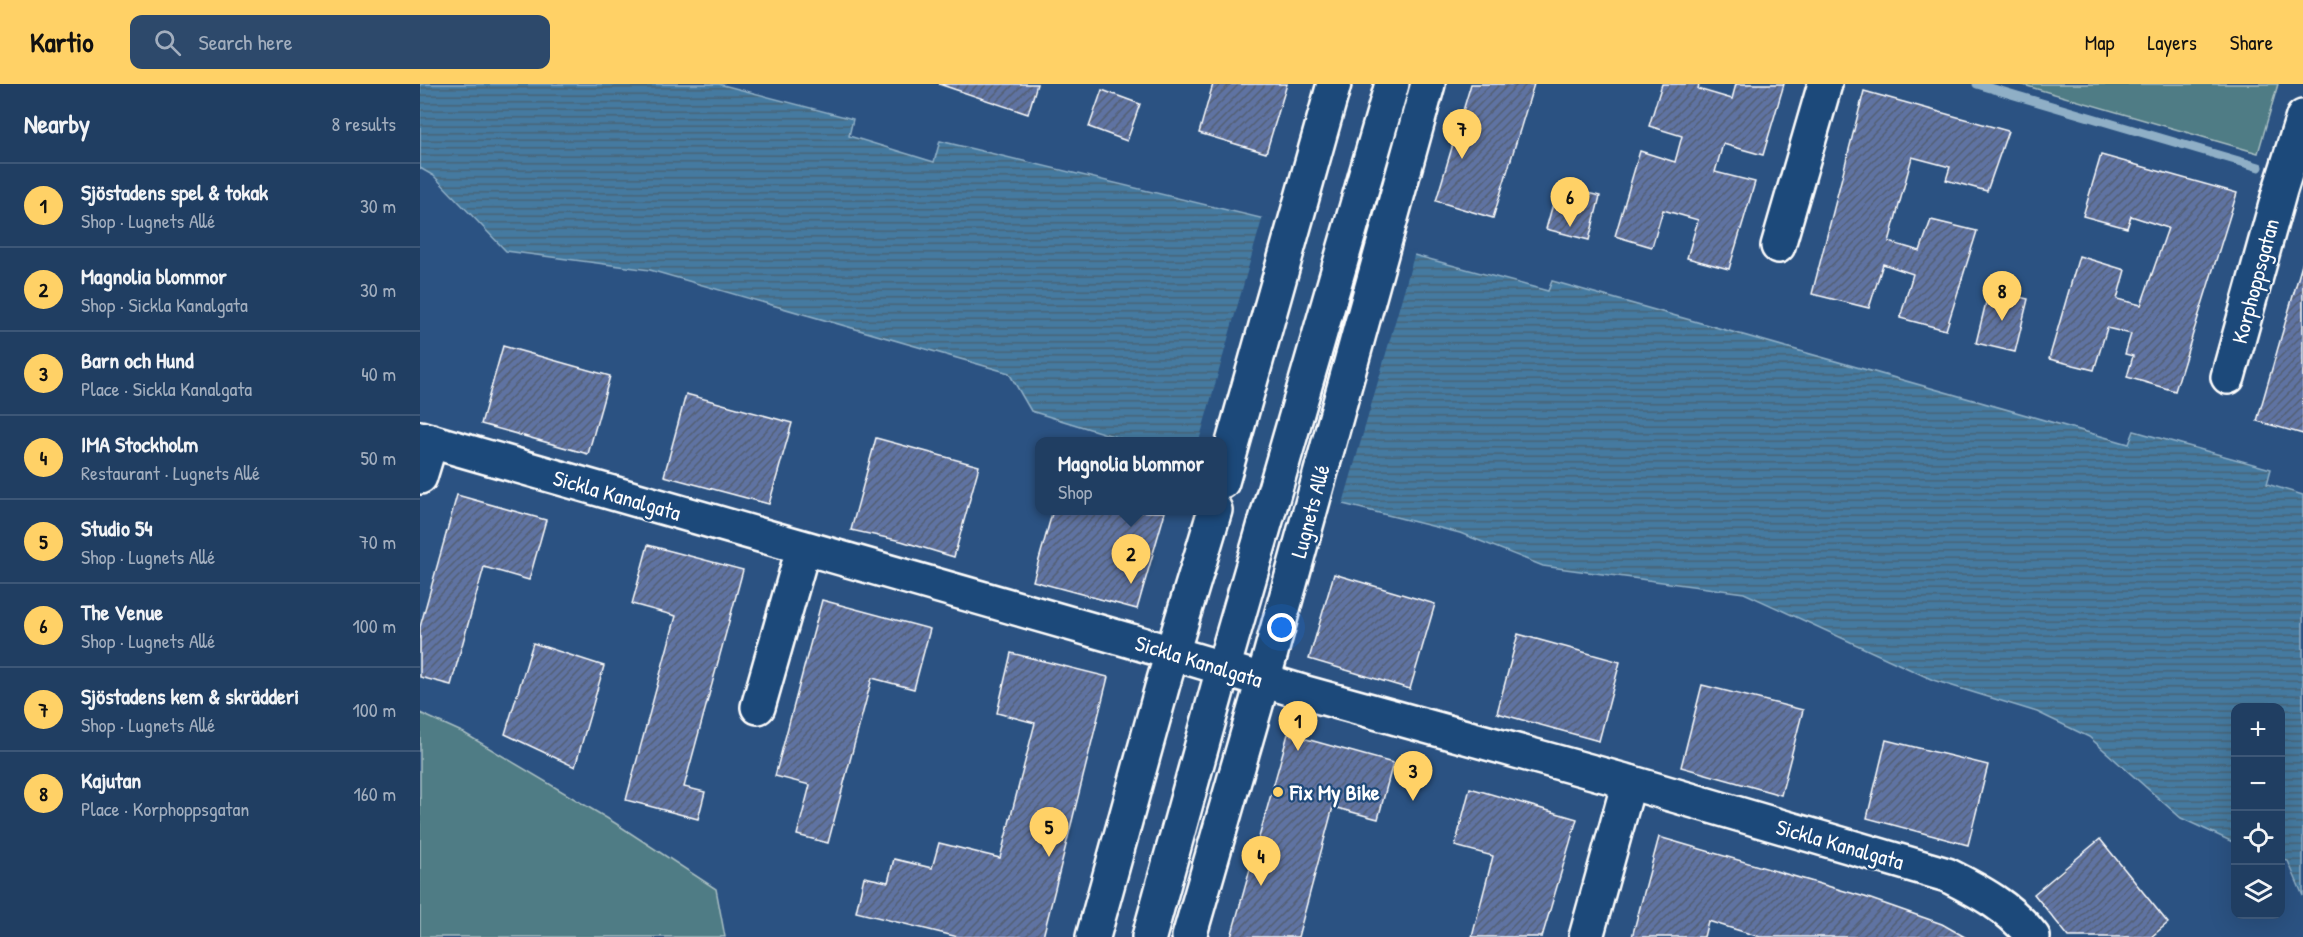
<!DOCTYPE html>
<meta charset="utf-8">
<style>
:root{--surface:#203e62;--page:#2d496b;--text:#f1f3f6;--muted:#a2aebe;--line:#3d5777;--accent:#ffd166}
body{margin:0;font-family:"Patrick Hand",sans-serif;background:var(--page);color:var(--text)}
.controls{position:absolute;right:18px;bottom:18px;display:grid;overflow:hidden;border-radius:12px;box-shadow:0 6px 24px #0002}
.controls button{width:54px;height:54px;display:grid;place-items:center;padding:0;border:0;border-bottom:2px solid var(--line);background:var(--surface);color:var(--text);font:30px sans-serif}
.you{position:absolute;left:862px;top:544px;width:21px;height:21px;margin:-15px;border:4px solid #fff;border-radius:50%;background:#1a73e8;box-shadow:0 0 0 9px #1a73e833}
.badge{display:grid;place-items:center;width:39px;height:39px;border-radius:50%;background:var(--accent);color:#111;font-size:20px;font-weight:700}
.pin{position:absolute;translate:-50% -50px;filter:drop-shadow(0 2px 3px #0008)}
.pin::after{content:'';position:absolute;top:32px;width:21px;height:18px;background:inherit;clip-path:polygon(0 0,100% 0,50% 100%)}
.popup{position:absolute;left:615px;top:353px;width:192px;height:78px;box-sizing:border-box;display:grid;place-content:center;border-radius:12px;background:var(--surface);filter:drop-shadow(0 2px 4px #0005);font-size:20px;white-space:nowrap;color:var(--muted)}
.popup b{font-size:22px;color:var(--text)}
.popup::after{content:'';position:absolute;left:50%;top:100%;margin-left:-12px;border:12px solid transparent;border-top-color:var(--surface)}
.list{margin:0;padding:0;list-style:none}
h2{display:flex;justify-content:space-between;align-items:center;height:78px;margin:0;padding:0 24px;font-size:26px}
h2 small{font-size:20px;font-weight:400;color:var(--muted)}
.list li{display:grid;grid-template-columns:39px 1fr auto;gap:18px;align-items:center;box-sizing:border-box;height:84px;padding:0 24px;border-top:2px solid var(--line)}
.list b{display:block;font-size:22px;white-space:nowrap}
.list p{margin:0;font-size:20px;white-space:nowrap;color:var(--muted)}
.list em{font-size:20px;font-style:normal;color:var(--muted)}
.icon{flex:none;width:33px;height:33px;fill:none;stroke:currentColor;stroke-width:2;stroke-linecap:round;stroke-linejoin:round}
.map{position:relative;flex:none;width:1883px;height:853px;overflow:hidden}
header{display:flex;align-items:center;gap:36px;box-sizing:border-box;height:84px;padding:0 30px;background:var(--accent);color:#111}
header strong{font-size:28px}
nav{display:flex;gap:33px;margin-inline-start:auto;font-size:21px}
.search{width:420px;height:54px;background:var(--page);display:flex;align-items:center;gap:15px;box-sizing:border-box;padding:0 21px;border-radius:12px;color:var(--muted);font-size:22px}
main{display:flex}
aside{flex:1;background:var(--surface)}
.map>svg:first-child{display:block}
.green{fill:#507c85;stroke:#a8bec2;stroke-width:1.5}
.water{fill:url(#water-rules);stroke:#8fafc6;stroke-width:1.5}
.pier{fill:#2b5282}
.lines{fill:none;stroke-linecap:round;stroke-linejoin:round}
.stream{stroke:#8fafc6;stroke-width:9}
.building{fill:url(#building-hatch);stroke:#fff;stroke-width:1.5}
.minor-casing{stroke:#fff;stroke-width:38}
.minor{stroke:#1f4a7a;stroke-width:33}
.poi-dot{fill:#ffd166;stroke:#1f4a7a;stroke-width:2}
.labels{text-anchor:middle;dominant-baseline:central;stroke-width:4.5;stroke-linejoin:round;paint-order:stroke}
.street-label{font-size:22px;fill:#fff;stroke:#1f4a7a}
.poi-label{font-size:22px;font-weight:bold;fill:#fff;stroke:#1f4a7a;text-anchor:start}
</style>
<header>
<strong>Kartio</strong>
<div class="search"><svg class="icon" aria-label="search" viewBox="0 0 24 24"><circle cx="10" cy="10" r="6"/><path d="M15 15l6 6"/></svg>Search here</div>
<nav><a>Map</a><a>Layers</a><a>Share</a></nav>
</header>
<main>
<aside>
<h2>Nearby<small>8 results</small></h2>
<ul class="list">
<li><span class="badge">1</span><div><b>Sjöstadens spel &amp; tokak</b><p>Shop · Lugnets Allé</p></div><em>30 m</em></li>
<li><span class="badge">2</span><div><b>Magnolia blommor</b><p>Shop · Sickla Kanalgata</p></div><em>30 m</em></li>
<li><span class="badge">3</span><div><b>Barn och Hund</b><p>Place · Sickla Kanalgata</p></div><em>40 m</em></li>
<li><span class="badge">4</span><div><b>IMA Stockholm</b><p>Restaurant · Lugnets Allé</p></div><em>50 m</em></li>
<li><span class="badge">5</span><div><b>Studio 54</b><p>Shop · Lugnets Allé</p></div><em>70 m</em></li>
<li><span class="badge">6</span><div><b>The Venue</b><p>Shop · Lugnets Allé</p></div><em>100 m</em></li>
<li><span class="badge">7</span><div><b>Sjöstadens kem &amp; skrädderi</b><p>Shop · Lugnets Allé</p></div><em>100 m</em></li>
<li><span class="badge">8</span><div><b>Kajutan</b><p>Place · Korphoppsgatan</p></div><em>160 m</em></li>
</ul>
</aside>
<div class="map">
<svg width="1883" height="853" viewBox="0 0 1883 853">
<defs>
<pattern id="water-rules" width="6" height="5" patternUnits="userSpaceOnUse" patternTransform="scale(1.5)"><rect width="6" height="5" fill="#447aa0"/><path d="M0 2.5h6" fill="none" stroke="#486376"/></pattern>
<pattern id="building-hatch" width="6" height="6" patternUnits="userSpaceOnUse" patternTransform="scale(1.5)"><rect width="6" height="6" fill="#5e73a2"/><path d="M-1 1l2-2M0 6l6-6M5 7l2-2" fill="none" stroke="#545e73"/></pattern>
</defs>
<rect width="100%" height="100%" fill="#2b5282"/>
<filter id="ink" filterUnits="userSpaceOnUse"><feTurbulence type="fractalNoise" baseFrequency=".0167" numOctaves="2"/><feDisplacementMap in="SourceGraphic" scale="12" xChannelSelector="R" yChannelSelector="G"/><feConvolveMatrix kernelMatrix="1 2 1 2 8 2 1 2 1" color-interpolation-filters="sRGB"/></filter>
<g filter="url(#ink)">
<g class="green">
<polygon points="1600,0 1858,0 1838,69"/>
<polygon points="0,629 44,649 195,739 296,805 305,853 0,853"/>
</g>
<polygon class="water" points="0,0 299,0 433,35 429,52 514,78 520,57 994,171 1128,207 1132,197 1709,360 1714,347 1851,385 1847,400 1883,411 1883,812 1868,777 1861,775 1860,624 1816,624 1815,759 1761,734 1669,653 1617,628 1513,596 1324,509 1123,482 1040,449 923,420 802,358 709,357 611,327 589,289 230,186 86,167 14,92 0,84"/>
<polygon class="pier" points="843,132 995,168 922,423 802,388 802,358 779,357"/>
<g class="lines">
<polyline class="stream" points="1557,0 1839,83"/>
</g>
<g class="building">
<polygon points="519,0 617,0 608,30"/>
<polygon points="793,0 867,0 846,69 779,49"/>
<polygon points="1051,0 1114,0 1073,134 1016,117"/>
<polygon points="1242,0 1279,0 1278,5 1312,15 1316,0 1364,0 1343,71 1303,60 1295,88 1335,98 1309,185 1267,174 1278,136 1243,126 1232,163 1195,152 1220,67 1255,78 1262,52 1229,42"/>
<polygon points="682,6 720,20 707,57 669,43"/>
<polygon points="1444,7 1588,47 1567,107 1526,96 1530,83 1492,73 1469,158 1500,167 1511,136 1557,147 1526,246 1480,234 1493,190 1463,180 1449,224 1392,210"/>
<polygon points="1681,71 1817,109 1755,307 1707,293 1713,272 1705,270 1711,250 1687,244 1674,286 1629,275 1659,172 1705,186 1697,215 1721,221 1748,144 1711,132 1707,144 1663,132"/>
<polygon points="1138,102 1180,112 1169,156 1126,145"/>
<polygon points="1883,177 1883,350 1837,337"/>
<polygon points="1569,206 1608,215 1595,268 1556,259"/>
<polygon points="83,262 190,292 168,370 61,340"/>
<polygon points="266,310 372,339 349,420 244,392"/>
<polygon points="456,354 559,382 534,473 481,457 431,446"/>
<polygon points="37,411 126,436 109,496 64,483 31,601 0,593 0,543"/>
<polygon points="633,426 745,428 717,525 613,497"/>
<polygon points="228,461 323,486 264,703 285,708 278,735 206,716 256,532 212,520"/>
<polygon points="914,490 1015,520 990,605 889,575"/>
<polygon points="402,516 510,545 494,605 452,594 408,759 377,751 390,701 355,692"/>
<polygon points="1098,550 1200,578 1179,657 1077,629"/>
<polygon points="113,559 184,582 155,683 85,650"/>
<polygon points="591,569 688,593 623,853 538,853 436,828 444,793 468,798 474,775 512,784 519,759 580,774 615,639 577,629"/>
<polygon points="1282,601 1383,626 1361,711 1261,683"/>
<polygon points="868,650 973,679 958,735 913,723 878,853 811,853"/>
<polygon points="1466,656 1568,681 1548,761 1447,734"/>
<polygon points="1050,704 1157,735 1122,853 1052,853 1073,772 1035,762"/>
<polygon points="1239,753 1445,813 1522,840 1545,853 1340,853 1288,837 1284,853 1212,853"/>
<polygon points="1680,755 1748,839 1731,853 1649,853 1614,810"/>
</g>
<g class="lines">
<defs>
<g id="minor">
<polyline points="1358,162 1405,0"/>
<polyline points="1808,293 1860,106 1883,33"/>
<path d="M0,354L708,556L886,609L1209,698L1527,791C1559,807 1591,824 1613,853"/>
<polyline points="0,393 11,357"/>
<polyline points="802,398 914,0"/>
<polyline points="338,623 383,465"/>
<polyline points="673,853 744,596 795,426"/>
<polyline points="729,853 803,585 972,0"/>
<polyline points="769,853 850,572 1008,0"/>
<polyline points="1166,853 1209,698"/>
</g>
</defs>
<use href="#minor" class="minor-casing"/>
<use href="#minor" class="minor"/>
</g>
</g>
<circle class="poi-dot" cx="858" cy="708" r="6"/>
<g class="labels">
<g class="street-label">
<text transform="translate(1835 197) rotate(-75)">Korphoppsgatan</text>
<text transform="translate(197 411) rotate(16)">Sickla Kanalgata</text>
<text transform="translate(890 427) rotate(-75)">Lugnets Allé</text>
<text transform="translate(779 577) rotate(17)">Sickla Kanalgata</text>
<text transform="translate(1420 760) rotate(16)">Sickla Kanalgata</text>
</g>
<g class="poi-label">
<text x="870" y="708">Fix My Bike</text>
</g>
</g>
</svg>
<div class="controls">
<button>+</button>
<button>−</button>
<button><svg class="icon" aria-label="locate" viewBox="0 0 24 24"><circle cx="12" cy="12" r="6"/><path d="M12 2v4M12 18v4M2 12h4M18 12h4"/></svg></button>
<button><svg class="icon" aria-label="layers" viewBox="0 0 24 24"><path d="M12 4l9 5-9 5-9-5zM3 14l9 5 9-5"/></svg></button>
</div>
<div class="you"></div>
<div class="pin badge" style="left:878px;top:667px">1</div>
<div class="pin badge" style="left:711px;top:500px">2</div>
<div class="popup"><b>Magnolia blommor</b>Shop</div>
<div class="pin badge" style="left:993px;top:717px">3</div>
<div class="pin badge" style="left:841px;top:802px">4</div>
<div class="pin badge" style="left:629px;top:773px">5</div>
<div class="pin badge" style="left:1150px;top:143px">6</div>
<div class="pin badge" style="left:1042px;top:75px">7</div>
<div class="pin badge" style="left:1582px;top:237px">8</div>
</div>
</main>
